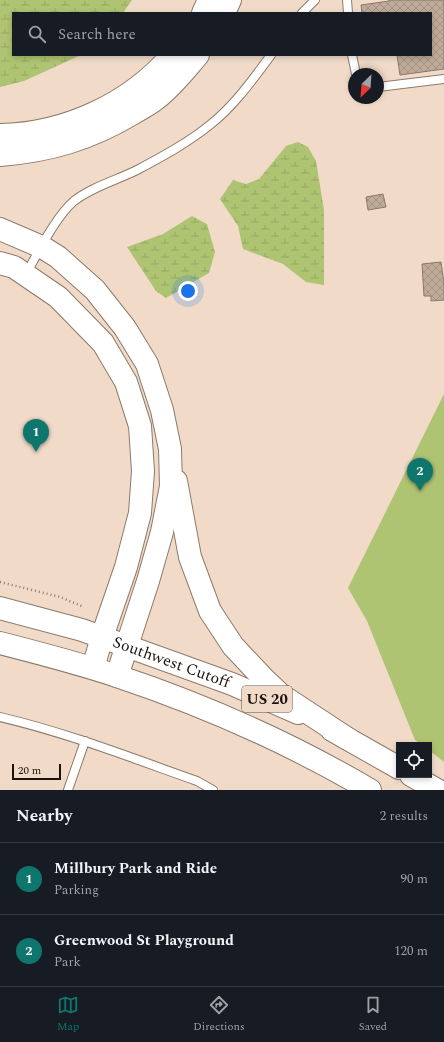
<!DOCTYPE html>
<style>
:root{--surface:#171b24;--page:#242831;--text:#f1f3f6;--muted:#9ea1a6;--line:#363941;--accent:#0f766e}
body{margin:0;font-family:Spectral,serif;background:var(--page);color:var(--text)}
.controls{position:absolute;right:12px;bottom:12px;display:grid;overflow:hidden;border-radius:0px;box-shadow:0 2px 6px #0003}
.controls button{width:36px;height:36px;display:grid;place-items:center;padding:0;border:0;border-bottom:1px solid var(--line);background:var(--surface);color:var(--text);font:20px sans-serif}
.compass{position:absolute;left:348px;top:68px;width:36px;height:36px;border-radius:50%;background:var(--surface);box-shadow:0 2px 6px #0003;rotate:205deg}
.scale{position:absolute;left:12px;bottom:10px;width:49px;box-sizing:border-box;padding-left:4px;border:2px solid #1b130d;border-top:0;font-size:11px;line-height:14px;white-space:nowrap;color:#1b130d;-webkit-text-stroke:3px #f1dbc8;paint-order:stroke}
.you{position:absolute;left:188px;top:291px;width:14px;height:14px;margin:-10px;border:3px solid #fff;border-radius:50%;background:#1a73e8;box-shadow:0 0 0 6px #1a73e833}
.badge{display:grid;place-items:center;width:26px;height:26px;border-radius:50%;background:var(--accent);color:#fff;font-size:13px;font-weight:700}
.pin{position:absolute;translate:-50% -33px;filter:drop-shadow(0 1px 2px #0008)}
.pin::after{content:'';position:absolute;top:21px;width:14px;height:12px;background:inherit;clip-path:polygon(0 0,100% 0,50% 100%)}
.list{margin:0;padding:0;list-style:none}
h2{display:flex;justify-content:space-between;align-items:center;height:52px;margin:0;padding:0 16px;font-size:17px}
h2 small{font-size:13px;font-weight:400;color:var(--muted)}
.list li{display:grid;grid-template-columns:26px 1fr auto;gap:12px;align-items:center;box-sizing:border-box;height:72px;padding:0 16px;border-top:1px solid var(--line)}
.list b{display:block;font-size:15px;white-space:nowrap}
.list p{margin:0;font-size:13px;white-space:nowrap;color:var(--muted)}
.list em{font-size:13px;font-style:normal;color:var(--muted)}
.icon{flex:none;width:22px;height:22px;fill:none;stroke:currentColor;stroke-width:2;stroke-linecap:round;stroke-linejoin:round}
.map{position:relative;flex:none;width:444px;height:790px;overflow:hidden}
.search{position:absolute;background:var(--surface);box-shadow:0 2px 6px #0003;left:12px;right:12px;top:12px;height:44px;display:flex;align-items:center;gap:10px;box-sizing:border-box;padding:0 14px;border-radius:0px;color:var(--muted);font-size:15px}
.sheet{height:196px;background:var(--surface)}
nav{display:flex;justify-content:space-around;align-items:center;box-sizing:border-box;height:56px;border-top:1px solid var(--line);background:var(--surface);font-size:11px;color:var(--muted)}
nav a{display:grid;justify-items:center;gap:2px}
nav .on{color:var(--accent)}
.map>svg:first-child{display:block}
.wetland{fill:url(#wetland-marsh)}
.park{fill:#aec472}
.building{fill:url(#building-cross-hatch);stroke:#8b7766}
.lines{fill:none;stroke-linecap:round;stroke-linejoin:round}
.lane-casing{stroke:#8d7a69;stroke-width:10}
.primary-casing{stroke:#8d7a69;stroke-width:24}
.highway-casing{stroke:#8d7a69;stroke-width:24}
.path{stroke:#8b7c6f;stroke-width:2.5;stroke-dasharray:1 3;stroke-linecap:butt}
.lane{stroke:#fff;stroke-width:8}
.primary{stroke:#fff;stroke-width:22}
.highway{stroke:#fff;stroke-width:22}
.labels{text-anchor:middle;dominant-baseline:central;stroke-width:3;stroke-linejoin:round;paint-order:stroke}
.shield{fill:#f1dbc8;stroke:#5b4f45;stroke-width:1}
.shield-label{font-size:15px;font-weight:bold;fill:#1b130d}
.street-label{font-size:16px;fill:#1b130d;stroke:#f1dbc8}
</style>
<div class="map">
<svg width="444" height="790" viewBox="0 0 444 790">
<defs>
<pattern id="wetland-marsh" width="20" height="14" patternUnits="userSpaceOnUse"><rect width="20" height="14" fill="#aec472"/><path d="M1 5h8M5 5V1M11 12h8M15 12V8" fill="none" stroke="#95a862"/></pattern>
<pattern id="building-cross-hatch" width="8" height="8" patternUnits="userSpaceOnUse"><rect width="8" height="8" fill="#c0ab99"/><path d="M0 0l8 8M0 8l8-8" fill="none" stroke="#a49283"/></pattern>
</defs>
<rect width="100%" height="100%" fill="#f1dbc8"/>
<g class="wetland">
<polygon points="0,0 132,0 123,13 13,13 13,55 81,55 24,81 0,87"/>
<polygon points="298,142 308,147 316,161 324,210 324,285 306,282 283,264 243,249 238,226 220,199 233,180 246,184 259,179 286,146"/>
<polygon points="192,216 207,224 215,252 209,273 166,298 156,291 127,247 163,234"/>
</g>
<polygon class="park" points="444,394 444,762 429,750 429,745 422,745 415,740 367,621 348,588"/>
<g class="building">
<polygon points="389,0 444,0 444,69 400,75 397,55 431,55 431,13 362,13 361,5 389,1"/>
<polygon points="383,194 386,207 368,210 366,197"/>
<polygon points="441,262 444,283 444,300 431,301 431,296 424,296 422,264"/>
</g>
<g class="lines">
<defs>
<g id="lane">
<polyline points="347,0 348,13"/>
<polyline points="302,13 315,0"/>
<polyline points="352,55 356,74"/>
<polyline points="378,87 444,79"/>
<path d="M26,274C38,253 56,216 74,201C93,186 118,180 139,169C165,155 189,142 211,124C235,105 253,79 271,55"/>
<path d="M0,717C68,733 132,758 197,781L213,790"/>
<polyline points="68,790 85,741"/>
</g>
<g id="primary">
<path id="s1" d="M0,608L82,630L232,684L298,713"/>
<path d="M0,643C39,653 78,663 117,676C204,705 290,743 370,790"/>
<polyline points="332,730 399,768"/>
<polyline points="411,775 437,790"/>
</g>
<g id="highway">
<polyline points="203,13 209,0"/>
<polyline points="224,13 230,0"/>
<path d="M0,135C65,134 130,104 172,55"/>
<path d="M0,155C50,151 90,139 132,114C140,109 149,105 156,99C172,87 185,70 198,55"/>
<polyline points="0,229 42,247 58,257 95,290 125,328 147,364 162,410 170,449 171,486 162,532 148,581 117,676"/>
<polyline points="0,263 14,267 58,297 103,343 126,382 140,426 143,471 140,513 126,567 102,637 93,668"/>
<polyline points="176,481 190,557 210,611 233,646 264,679 281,695 348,739"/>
</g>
</defs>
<use href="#lane" class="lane-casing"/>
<use href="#primary" class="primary-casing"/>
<use href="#highway" class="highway-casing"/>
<polyline class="path" points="0,582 60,597 84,607"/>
<use href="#lane" class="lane"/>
<use href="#primary" class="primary"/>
<use href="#highway" class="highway"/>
</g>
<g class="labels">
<rect class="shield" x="242" y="686" width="50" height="26" rx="3"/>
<g class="shield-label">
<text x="267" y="699">US 20</text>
</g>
<g class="street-label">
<text stroke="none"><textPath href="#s1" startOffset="180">Southwest Cutoff</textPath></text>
</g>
</g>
</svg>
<div class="controls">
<button><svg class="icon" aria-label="locate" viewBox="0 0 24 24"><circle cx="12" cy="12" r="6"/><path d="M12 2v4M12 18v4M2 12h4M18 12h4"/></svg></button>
</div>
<svg class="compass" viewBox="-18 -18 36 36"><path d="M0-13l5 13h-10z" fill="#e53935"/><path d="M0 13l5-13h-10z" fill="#9ea1a6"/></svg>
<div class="scale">20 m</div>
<div class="you"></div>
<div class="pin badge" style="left:36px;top:452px">1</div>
<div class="pin badge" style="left:420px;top:491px">2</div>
<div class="search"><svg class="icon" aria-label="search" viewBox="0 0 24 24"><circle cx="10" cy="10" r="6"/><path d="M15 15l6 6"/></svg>Search here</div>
</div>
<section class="sheet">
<h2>Nearby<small>2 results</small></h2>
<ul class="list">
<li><span class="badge">1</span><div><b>Millbury Park and Ride</b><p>Parking</p></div><em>90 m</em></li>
<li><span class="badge">2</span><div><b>Greenwood St Playground</b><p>Park</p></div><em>120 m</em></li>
</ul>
</section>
<nav>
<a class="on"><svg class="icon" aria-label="map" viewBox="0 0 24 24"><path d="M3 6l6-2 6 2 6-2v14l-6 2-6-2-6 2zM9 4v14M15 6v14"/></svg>Map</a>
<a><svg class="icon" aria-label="directions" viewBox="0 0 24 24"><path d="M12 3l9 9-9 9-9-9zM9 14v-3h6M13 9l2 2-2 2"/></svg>Directions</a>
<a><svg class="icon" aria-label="saved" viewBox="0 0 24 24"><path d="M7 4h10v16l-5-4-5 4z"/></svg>Saved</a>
</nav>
